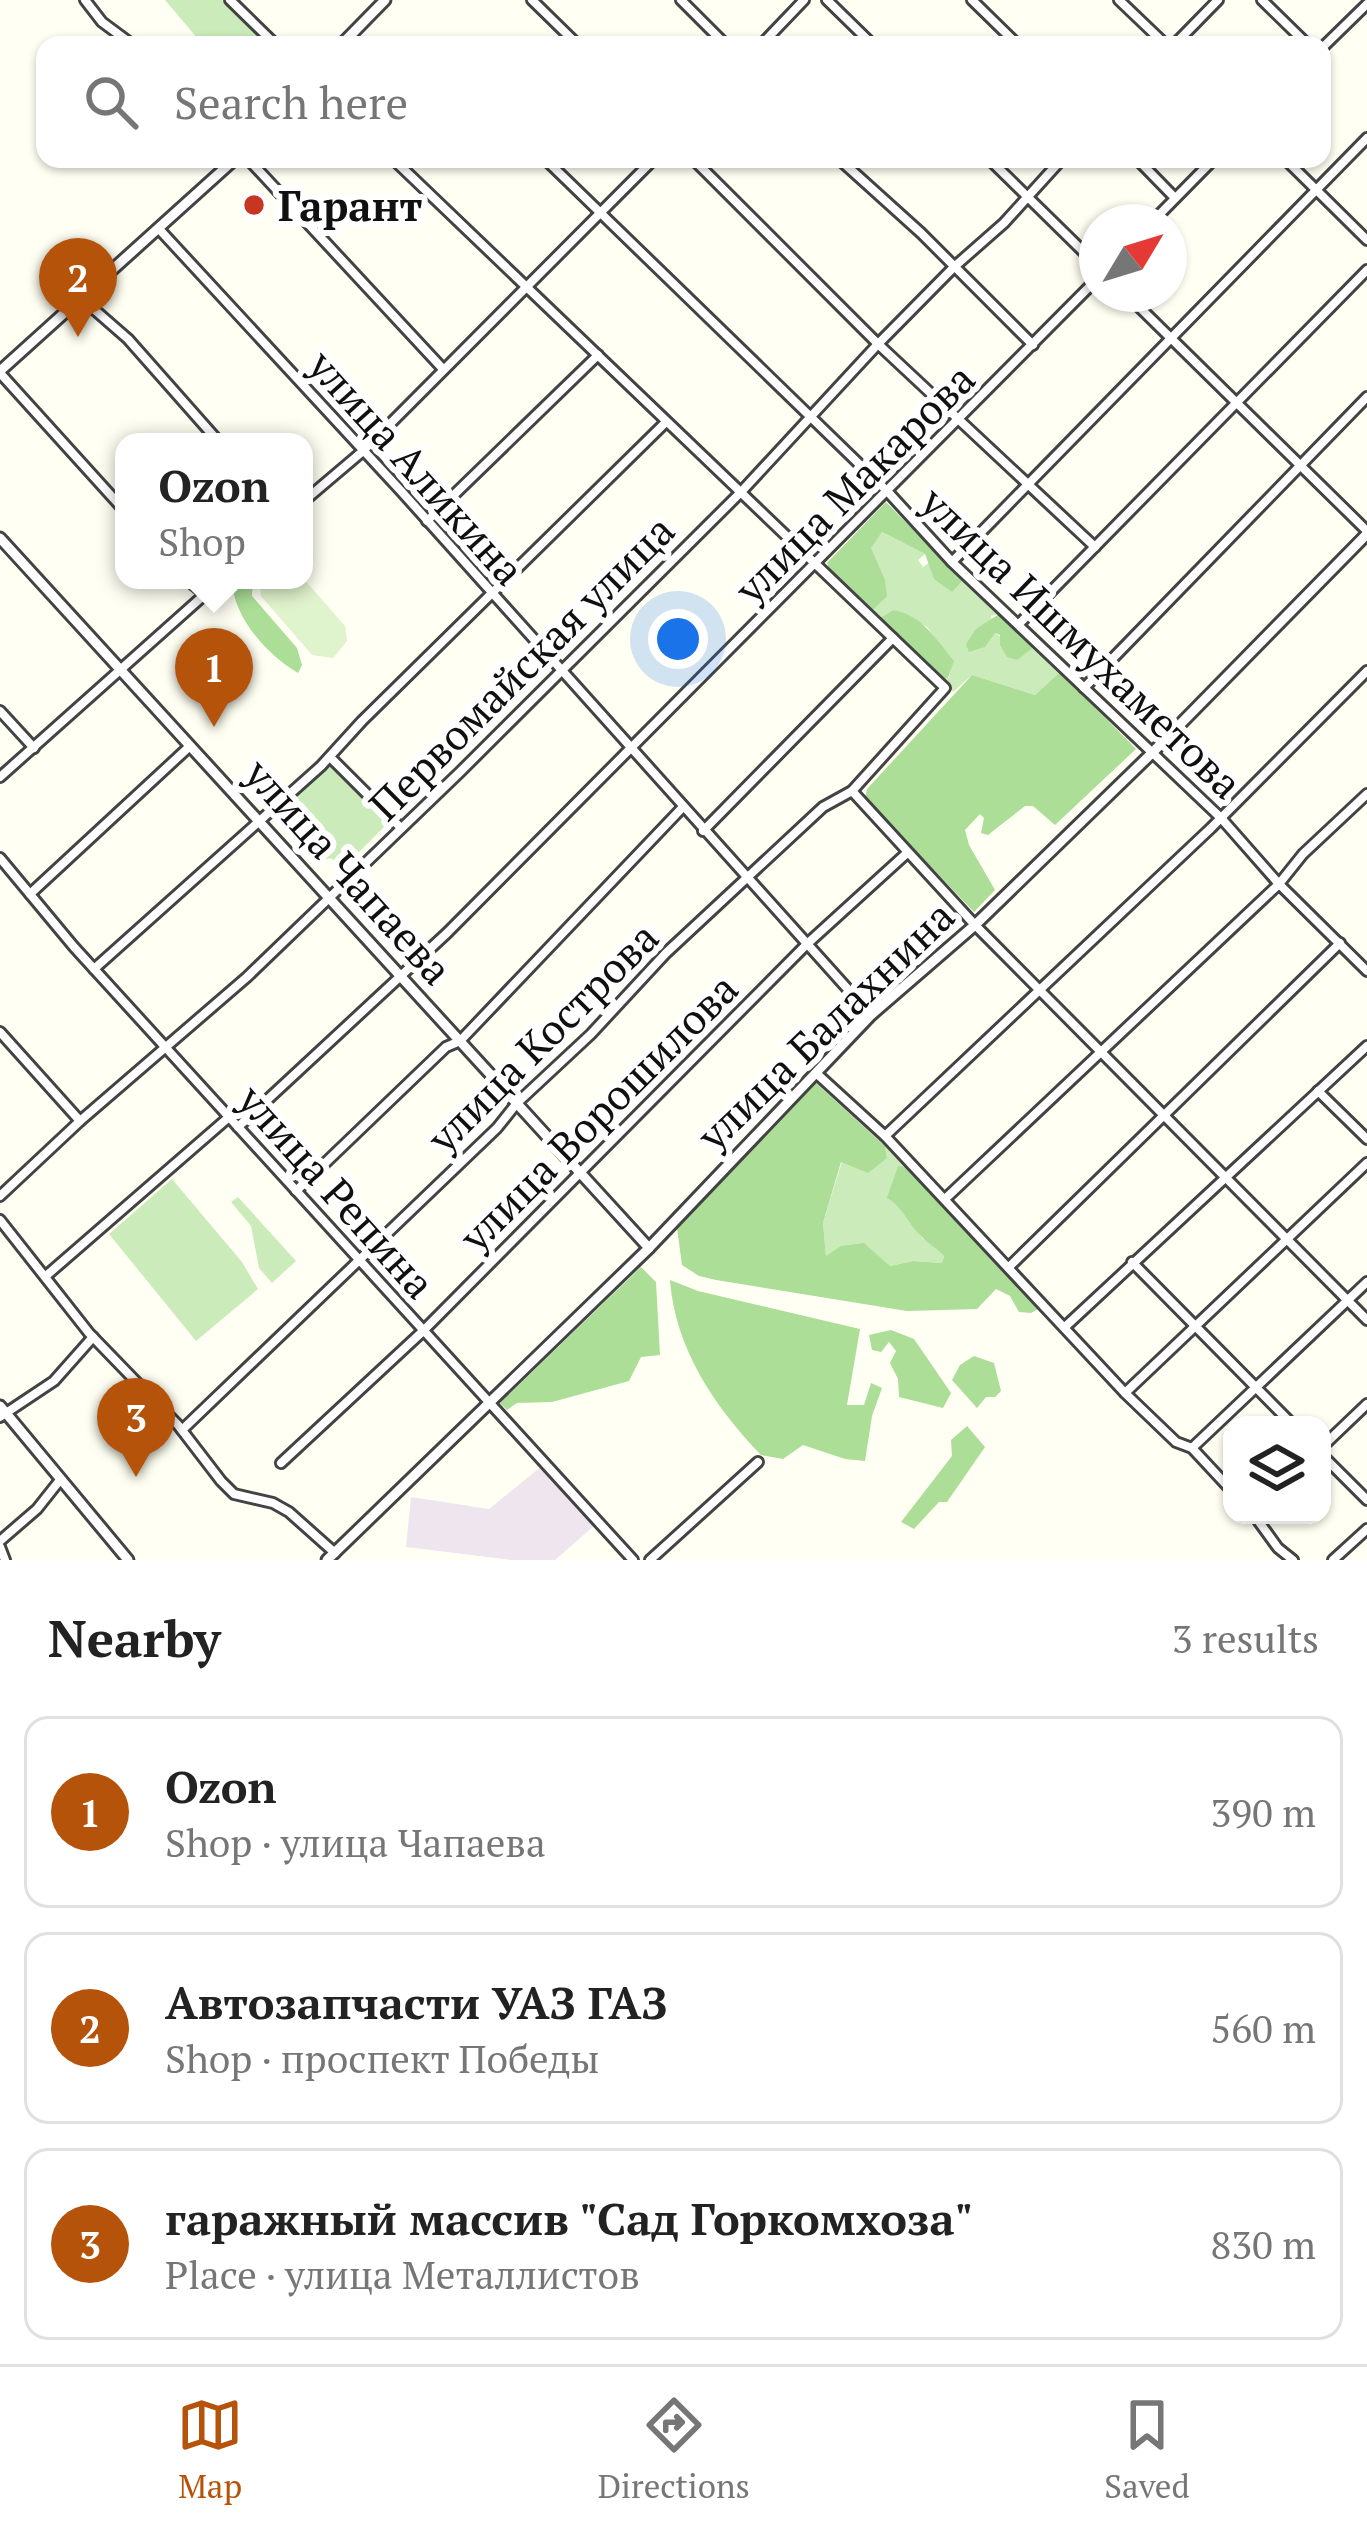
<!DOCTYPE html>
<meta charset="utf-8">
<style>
:root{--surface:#fff;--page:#f2f2f2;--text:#222;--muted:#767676;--line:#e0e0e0;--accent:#b45309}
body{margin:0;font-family:"PT Serif",serif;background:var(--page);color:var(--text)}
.controls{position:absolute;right:36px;bottom:36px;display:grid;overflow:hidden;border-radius:24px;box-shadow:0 3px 9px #0004}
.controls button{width:108px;height:108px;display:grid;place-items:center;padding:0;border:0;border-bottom:3px solid var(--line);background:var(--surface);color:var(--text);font:60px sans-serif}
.compass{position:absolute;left:1079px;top:204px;width:108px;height:108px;border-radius:50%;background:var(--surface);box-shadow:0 3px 9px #0004;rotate:52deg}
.you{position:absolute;left:678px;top:639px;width:42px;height:42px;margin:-30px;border:9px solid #fff;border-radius:50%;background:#1a73e8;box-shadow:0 0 0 18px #1a73e833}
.badge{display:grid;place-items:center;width:78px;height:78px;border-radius:50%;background:var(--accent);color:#fff;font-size:39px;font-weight:700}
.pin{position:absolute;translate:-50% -99px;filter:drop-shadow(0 3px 6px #0008)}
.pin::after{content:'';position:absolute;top:63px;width:42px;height:36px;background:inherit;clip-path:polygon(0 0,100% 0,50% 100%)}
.popup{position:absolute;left:115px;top:433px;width:198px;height:156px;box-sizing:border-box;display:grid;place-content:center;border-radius:24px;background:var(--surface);filter:drop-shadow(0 3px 9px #0005);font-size:39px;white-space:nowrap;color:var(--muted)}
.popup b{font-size:45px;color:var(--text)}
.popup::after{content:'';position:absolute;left:50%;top:100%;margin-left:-24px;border:24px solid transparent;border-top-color:var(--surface)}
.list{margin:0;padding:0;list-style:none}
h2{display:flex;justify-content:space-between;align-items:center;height:156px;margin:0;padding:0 48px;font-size:51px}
h2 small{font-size:39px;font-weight:400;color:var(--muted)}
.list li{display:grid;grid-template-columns:78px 1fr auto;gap:36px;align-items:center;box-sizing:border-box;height:192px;margin:0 24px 24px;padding:0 24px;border:3px solid var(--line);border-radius:24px}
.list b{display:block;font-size:45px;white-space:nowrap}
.list p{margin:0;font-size:39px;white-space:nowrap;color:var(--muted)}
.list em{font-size:39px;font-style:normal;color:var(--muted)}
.icon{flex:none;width:66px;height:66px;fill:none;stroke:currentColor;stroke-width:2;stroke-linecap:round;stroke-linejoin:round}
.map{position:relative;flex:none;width:1367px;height:1560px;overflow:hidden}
.search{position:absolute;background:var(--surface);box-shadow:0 3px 9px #0004;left:36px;right:36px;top:36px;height:132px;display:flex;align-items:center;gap:30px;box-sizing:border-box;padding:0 42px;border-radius:24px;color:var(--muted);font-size:45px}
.sheet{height:804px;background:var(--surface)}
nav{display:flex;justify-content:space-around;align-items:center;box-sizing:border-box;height:168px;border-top:3px solid var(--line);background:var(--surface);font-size:33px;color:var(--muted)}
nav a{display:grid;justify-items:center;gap:6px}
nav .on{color:var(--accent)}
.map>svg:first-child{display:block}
.industrial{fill:#efe5ee}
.green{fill:#cbecba}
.forest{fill:#acde98}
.pitch{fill:#dff3cc}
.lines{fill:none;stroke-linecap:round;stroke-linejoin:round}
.minor-casing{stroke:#434343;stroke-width:14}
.tertiary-casing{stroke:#434343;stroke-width:15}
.minor{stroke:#fff;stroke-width:8}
.tertiary{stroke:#fff;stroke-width:9}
.poi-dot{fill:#c83520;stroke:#fff;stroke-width:4.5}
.labels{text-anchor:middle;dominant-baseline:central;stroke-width:12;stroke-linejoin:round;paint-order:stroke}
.poi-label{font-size:42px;font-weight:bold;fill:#101010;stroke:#fff;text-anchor:start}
.street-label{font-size:42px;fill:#101010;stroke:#fff}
</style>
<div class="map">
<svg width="1367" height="1560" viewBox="0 0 1367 1560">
<rect width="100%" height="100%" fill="#fffff3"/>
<polygon class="industrial" points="542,1466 595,1525 555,1560 512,1560 406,1547 411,1497 489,1509"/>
<g class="green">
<polygon points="165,0 222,0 266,45 203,45"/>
<polygon points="882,532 925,554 918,560 923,567 930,562 934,579 956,585 963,580 999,614 991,616 995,633 1023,652 1034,647 1060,672 1035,695 972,675 953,692 942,680 949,678 953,661 927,627 893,610 878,619 871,612 887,595 870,548"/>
<polygon points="332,763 384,815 384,827 346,865 329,858 318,864 274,816"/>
<polygon points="885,1146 905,1167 898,1167 895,1202 923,1239 933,1243 944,1256 942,1263 913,1261 890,1266 826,1257 823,1223 842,1161 887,1158"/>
<polygon points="172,1179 242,1262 258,1289 196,1341 109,1234"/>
<polygon points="238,1197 296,1261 272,1283 259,1268 251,1226 231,1202"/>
</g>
<g class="forest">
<polygon points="886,502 963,580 952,592 934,579 925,554 882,532 871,548 885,580 887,596 871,612 830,571 827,563"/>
<path d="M232,580H253L252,596L297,648L302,665L298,673C266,654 233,617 232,580Z"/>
<path d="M893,610C922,615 936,639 954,661L948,678L942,680L878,619Z"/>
<polygon points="999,614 1034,647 1017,660 1007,657 1000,645 1000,635 995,633 985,647 969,652 966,644 976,629"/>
<polygon points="1060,672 1136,749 1055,825 1033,806 1025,806 988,835 981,833 984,818 980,814 965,830 969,845 995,890 974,912 865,798 867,789 972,675 1035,695"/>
<path d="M816,1083L885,1146L887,1158L868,1173L841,1162L823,1223L826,1256L841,1246L864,1243L890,1266L913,1261L942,1263L944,1256C936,1247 928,1244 921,1236C908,1224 903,1207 887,1198L898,1166L905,1167L1040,1308L1031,1313L1019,1312L1010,1296L996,1289L977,1309L907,1311L716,1280L699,1276L682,1265L677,1228Z"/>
<polygon points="641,1267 656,1282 660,1355 641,1357 629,1381 552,1402 517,1403 507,1410 500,1403"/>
<path d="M670,1280L698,1291L860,1329L847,1405H864L871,1383L882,1388L872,1416L865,1461L845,1459L803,1445L783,1459L761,1455C714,1406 675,1348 670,1280Z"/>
<polygon points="891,1330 914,1339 951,1393 943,1408 899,1397 898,1379 890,1363 896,1351 889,1342 881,1352 872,1350 869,1335"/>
<polygon points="974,1356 994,1363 1001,1391 995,1397 986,1397 977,1408 952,1380 960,1365"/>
<polygon points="967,1426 985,1447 947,1502 939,1502 914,1529 901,1522 952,1456 951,1440"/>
</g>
<polygon class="pitch" points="304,579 345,626 347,641 333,658 312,655 261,596 260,580"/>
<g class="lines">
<defs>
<g id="minor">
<polyline points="85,0 102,22 133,45"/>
<polyline points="230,0 276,45"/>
<polyline points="532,0 578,45"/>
<polyline points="681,0 726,45"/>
<polyline points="827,0 873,45"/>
<polyline points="972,0 1018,45"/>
<polyline points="1119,0 1166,45"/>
<polyline points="1262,0 1308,45"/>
<polyline points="761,45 804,0"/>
<polyline points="1174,45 1218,0"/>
<polyline points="1322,48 1367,4"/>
<polyline points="248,159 443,369"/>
<polyline points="545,159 888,492 952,562 1221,818 1279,884 1367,971"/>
<polyline points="693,159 878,344 1095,547"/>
<polyline points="839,159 921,233 1033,345"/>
<polyline points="989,159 1097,265"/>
<polyline points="1137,159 1175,198"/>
<polyline points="1285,159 1367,240"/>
<polyline points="1152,222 1214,159"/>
<polyline points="159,229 401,491 871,1015"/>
<polyline points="1126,294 1367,531"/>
<polyline points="81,298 128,339 219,442"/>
<polyline points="0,373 124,510"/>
<polyline points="304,501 363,451 654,159"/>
<polyline points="427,521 598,355"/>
<polyline points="952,562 1367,138"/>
<polyline points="188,580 206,595"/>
<polyline points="1019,624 1367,270"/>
<polyline points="1084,688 1367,397"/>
<polyline points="0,711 34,748"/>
<polyline points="330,757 401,828"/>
<polyline points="0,777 221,580"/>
<polyline points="852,791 975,925 1367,1320"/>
<polyline points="703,831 893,638"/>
<polyline points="0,858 74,947 633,1560"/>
<polyline points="30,894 190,746"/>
<polyline points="94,969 321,766 362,721 666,422"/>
<polyline points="0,1032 80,1121"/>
<polyline points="816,1073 885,1136 1125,1393 1176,1442 1192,1448 1232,1491"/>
<polyline points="1318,1091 1367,1139"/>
<polyline points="238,1127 447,933 1097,279"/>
<polyline points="885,1136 1211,828 1367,671"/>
<polyline points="296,1191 446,1047 460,1041 682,808"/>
<polyline points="0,1196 80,1121 247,977 460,772 741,492 878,344 954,267 1004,223 1062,159"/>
<polyline points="945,1199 1279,884 1303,854 1367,794"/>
<polyline points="0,1220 89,1333 178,1425 221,1481 234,1494 273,1503 289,1512 335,1553"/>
<polyline points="1132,1262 1293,1425"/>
<polyline points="1009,1267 1340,943"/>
<polyline points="47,1275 229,1117"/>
<polyline points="1066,1326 1367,1046"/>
<polyline points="1125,1393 1367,1163"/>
<polyline points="0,1417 54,1381 93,1337"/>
<polyline points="182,1430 497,1128 517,1103 591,1034 666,953 823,807 852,791 945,688 393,159"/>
<polyline points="1322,1447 1367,1404"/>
<polyline points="1192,1448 1367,1282"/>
<polyline points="1322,1455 1367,1500"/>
<polyline points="281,1463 422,1332 807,944 907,853"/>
<polyline points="1254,1515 1278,1548 1293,1560"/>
<polyline points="0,1541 37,1509 60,1480"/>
<polyline points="0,1547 5,1560"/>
<polyline points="650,1560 758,1462"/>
<polyline points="1333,1560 1367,1529"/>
</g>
<g id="tertiary">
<polyline points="341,45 385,0"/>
<polyline points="0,371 235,159"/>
<polyline points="0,538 649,1248"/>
<polyline points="0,1406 128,1560"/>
<polyline points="327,1560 649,1248 871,1015 975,925 1151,754 1367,534"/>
</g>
</defs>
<use href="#minor" class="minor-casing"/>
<use href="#tertiary" class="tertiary-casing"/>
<use href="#minor" class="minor"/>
<use href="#tertiary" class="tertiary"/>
</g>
<circle class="poi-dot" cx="254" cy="205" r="12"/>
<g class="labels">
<g class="poi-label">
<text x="278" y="205">Гарант</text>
</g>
<g class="street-label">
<text transform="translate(417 467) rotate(48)">улица Аликина</text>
<text transform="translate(854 483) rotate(-45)">улица Макарова</text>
<text transform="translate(1082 642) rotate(44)">улица Ишмухаметова</text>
<text transform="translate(521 667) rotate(-45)">Первомайская улица</text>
<text transform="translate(349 871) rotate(48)">улица Чапаева</text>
<text transform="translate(825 1025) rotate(-44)">улица Балахнина</text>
<text transform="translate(542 1037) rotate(-45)">улица Кострова</text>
<text transform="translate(598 1112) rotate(-45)">улица Ворошилова</text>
<text transform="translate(337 1191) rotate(48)">улица Репина</text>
</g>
</g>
</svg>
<div class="controls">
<button><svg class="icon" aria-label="layers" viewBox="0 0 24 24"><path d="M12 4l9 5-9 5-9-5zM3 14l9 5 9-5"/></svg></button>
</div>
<svg class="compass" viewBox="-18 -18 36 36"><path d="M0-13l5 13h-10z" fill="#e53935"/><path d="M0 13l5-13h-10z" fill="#767676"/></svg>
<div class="you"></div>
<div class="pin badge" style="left:214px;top:727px">1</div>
<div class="popup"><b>Ozon</b>Shop</div>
<div class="pin badge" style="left:78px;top:337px">2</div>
<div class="pin badge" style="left:136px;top:1477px">3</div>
<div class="search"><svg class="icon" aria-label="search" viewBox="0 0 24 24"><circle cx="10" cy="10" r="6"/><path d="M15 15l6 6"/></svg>Search here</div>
</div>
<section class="sheet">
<h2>Nearby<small>3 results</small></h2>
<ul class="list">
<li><span class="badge">1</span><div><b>Ozon</b><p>Shop · улица Чапаева</p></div><em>390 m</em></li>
<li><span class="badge">2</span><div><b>Автозапчасти УАЗ ГАЗ</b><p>Shop · проспект Победы</p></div><em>560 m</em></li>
<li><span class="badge">3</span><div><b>гаражный массив &quot;Сад Горкомхоза&quot;</b><p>Place · улица Металлистов</p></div><em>830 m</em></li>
</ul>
</section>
<nav>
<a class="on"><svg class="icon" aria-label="map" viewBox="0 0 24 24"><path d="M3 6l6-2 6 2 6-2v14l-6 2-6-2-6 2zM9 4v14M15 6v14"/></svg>Map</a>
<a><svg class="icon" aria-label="directions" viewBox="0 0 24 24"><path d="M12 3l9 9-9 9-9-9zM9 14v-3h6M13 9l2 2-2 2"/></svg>Directions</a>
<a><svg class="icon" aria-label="saved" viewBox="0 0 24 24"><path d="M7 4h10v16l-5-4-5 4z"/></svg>Saved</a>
</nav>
